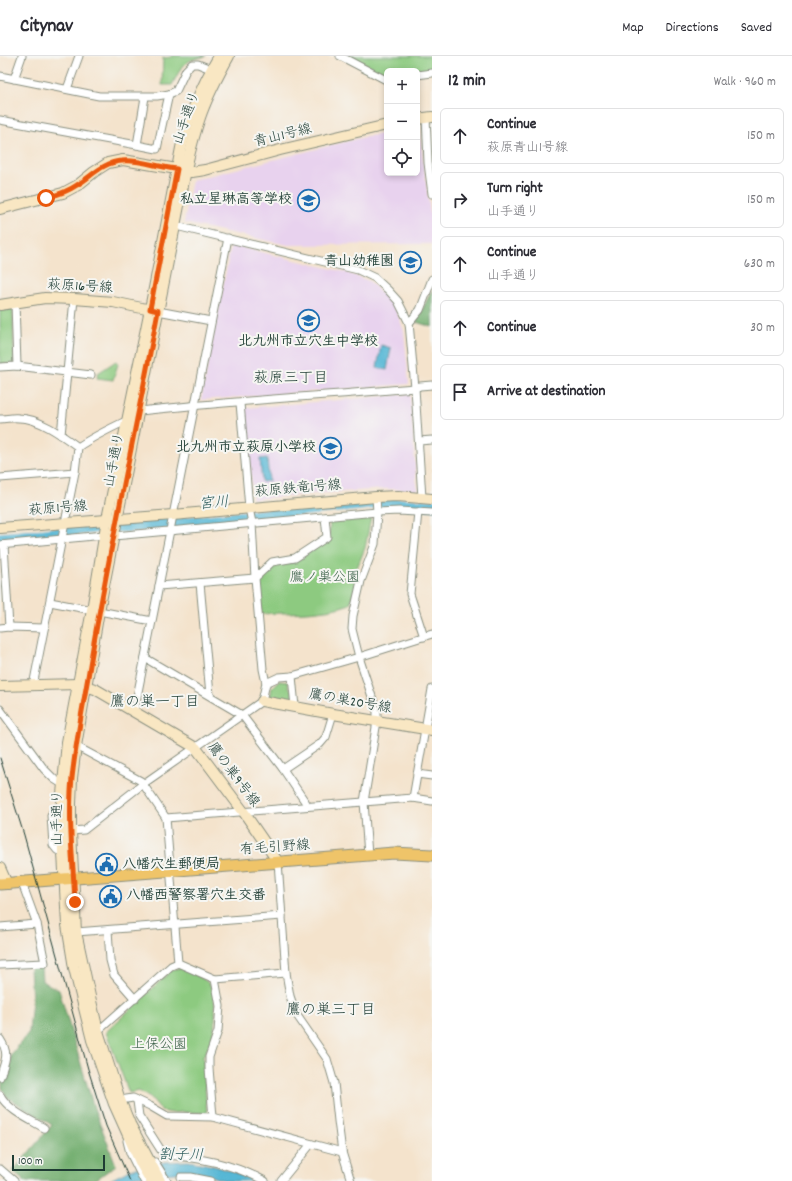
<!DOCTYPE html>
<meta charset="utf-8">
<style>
:root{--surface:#fff;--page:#f2f2f3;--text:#2b2b33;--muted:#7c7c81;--line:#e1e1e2}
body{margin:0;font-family:Dekko,"Klee One",sans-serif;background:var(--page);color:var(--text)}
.controls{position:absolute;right:12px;top:12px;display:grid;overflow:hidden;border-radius:6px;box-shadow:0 2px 6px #0003}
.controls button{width:36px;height:36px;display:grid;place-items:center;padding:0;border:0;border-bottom:1px solid var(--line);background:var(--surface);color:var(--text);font:20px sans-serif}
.scale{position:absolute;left:12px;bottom:10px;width:93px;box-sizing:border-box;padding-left:4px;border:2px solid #1f3d34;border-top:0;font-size:11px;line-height:14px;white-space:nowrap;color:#1f3d34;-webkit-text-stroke:3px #f6f6f2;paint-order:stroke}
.stop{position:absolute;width:12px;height:12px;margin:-9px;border:3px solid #ea580c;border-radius:50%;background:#fff}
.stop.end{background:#ea580c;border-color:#fff;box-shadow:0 1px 4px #0008}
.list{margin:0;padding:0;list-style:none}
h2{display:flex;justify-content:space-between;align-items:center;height:52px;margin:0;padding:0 16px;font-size:17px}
h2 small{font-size:13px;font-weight:400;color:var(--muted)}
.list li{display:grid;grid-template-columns:26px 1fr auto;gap:12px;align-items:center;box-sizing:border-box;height:56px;margin:0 8px 8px;padding:0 8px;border:1px solid var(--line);border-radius:6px}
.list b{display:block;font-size:15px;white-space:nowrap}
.list p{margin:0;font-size:13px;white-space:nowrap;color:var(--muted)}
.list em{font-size:13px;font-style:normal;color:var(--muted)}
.icon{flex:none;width:22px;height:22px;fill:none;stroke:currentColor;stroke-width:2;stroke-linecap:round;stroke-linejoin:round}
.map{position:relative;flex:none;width:432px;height:1125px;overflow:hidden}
header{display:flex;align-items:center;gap:24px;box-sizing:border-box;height:56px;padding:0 20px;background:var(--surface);border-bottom:1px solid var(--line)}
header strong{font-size:19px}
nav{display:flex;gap:22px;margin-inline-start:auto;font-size:14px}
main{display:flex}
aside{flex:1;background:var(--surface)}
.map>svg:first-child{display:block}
.built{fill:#e8d2ee}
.green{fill:#8dca80;stroke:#56845a}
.forest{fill:#72ae6e;stroke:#487651}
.water{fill:#57b7d5;stroke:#3b7a84}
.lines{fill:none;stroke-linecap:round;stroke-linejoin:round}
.river{stroke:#57b7d5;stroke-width:11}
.street-casing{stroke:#8a9080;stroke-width:9}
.secondary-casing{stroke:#8a9080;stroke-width:12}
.primary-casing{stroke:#8a9080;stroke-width:13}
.street{stroke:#fff;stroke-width:7}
.secondary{stroke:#f9e7c3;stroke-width:10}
.primary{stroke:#efc469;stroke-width:11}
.tram{stroke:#1f3d34;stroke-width:1}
.route{stroke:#ea580c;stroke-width:5}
.labels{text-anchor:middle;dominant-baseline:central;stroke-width:4;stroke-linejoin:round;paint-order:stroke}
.street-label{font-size:14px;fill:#1f3d34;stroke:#f6f6f2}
.poi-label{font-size:14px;font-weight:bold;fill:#1f3d34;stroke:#f6f6f2;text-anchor:end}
.park-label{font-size:14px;fill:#3a6047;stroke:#f6f6f2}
.neighbourhood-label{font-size:15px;fill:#1f3d34;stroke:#f6f6f2}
.water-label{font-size:15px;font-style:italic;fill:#2d5c5c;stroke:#f6f6f2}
</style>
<header>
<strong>Citynav</strong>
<nav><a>Map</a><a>Directions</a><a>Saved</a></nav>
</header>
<main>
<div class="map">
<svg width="432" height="1125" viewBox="0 0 432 1125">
<rect width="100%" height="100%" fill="#f6f6f2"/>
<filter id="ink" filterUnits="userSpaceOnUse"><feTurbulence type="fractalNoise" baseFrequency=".025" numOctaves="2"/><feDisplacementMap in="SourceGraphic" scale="8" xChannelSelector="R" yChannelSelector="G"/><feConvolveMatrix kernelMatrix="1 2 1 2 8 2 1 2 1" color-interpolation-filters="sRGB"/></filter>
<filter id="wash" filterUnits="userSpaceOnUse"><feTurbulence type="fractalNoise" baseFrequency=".012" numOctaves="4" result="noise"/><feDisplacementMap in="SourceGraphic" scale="16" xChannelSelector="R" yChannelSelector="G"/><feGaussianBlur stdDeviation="0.9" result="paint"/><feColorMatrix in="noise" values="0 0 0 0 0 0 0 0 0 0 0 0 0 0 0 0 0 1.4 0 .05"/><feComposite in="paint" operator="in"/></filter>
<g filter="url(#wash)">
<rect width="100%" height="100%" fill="#f4e3cc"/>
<g class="built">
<polygon points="417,72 419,72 431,164 432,188 288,189 184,167 192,124 365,81 387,77 387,117 417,117"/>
<polygon points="231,189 345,216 369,225 384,239 396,254 404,275 409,328 201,344"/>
<polygon points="410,338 417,434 386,433 324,437 253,443 245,352"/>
</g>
<g class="green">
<polygon points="172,0 206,0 191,4 182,10 172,29 162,29 163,2 172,1"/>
<polygon points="349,0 432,0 432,13 417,15 387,15 387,20"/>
<polygon points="13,252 14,307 0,308 0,254"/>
<polygon points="116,305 118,308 113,324 97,322 98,317"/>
<path d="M371,462L365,492L355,517L356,528L350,548C324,558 290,556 261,558L259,523H264L271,509L295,506L329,483L330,464Z"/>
<polygon points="279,625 288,626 289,631 292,635 293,647 270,642 272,632"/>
<path d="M181,912C189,916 205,922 210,929C212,932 213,937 214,941C217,959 215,985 203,1000L207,1057L182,1056L172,1057L162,1055L153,1044L139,1035L129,1037L106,976L173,913Z"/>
</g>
<g class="forest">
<polygon points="432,234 432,271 416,266"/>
<polygon points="41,911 42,925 59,934 94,1052 116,1109 94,1125 23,1125 23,1123 13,1115 52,1069 7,1041 2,1032 2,1026 9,1014 11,1007 11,999 29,976 32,944 30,912"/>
</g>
<g class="water">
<polygon points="381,289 391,292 387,314 377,312"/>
<polygon points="267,402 269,425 262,426 260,403"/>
<path d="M188,1105C214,1109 232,1114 255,1125H226L208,1119L185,1116L134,1121L128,1125H108L132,1113L165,1106Z"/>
</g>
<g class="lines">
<polyline class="river" points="0,482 44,478 101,471 131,471 381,447 432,449"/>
</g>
</g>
<g filter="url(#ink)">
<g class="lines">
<defs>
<g id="street">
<polyline points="340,0 386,24"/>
<polyline points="417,19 432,17"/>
<polyline points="0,20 99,40 157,40 169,38 176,35 186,14 192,8 198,8 216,15"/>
<polyline points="14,23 22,0"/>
<polyline points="67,33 79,0"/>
<polyline points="426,61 428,107 432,138"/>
<polyline points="0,64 137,89 145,41"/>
<polyline points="137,89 157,93 169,38"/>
<polyline points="176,170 358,214 375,222 388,234 398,245 409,267 415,332 422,442"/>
<polyline points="15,246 17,310"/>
<polyline points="158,255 211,265"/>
<polyline points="409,267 420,254 432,223"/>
<polyline points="0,311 17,310 91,319"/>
<polyline points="240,347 249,452 252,467 255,522 263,613 266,627"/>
<path d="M140,355C231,345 323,340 415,332L420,330L432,329"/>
<path d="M0,363C6,363 13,361 19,362C39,362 63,380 78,391C94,380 111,372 128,364"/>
<polyline points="61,379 74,243"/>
<polyline points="419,385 432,384"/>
<polyline points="0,422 75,416"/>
<polyline points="418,456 410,538 424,581"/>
<polyline points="114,480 377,456 399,455 432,457"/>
<polyline points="0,489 104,479"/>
<polyline points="4,489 9,571"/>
<polyline points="200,527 210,639"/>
<polyline points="159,530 255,522 272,506 295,502 327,481 325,461"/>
<polyline points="50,546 92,554"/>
<polyline points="99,555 152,565"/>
<polyline points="0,572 9,571 44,572"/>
<polyline points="145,602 242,659 283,713 308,750"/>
<polyline points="292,620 295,651"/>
<polyline points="33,630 75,416 78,391"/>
<polyline points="0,653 44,713 54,723 62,728"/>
<polyline points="134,656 228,182"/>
<polyline points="72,688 141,725 166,762 178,907"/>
<polyline points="283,713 320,688 326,681 333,658"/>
<polyline points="417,718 432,720"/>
<polyline points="413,742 432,633"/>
<polyline points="62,748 54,754 51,759 53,789 57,794 63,797"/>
<polyline points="166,762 413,742 432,745"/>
<polyline points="71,775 84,774 143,728 262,645 266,627 279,621 292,620 359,601 432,578"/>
<polyline points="368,799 364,746 377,665 377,656 359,601 352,573 353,560 361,525 375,488 377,456 376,441"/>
<polyline points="278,806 286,917 290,940 296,958 327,1003 334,1027 338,1065 342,1096 351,1125"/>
<polyline points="0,871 37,868"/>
<polyline points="108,874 110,904 114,919 135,943"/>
<polyline points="76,876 282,860"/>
<polyline points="178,907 215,923 220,950 218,975 209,1001 209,1012 213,1061"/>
<polyline points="0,909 45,907 37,868 22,827"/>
<polyline points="215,923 286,917"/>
<polyline points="98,975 171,910 178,907"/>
<path d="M0,983C10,998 5,1005 0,1021"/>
<path d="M0,1039C9,1055 29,1063 44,1072"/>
<path d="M137,1045L139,1060L164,1099C200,1101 233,1108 265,1125"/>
<polyline points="117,1046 120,1044 133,1042 150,1050 167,1060 213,1061 342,1096"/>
<polyline points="127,1085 130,1097 144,1125"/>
<polyline points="155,1106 167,1125"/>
<polyline points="0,1113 14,1125"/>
<polyline points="181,1121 191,1121 211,1125"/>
<polyline points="281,1125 311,1088"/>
</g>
<g id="secondary">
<polyline points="417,63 432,61"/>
<polyline points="0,153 63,137 78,129 94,116 108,107 123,104 177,113 186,116 192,116 205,114 280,94 387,69"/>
<polyline points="0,249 45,242 74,243 113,246 156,255"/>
<polyline points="0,472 173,459 376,441 398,440 432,443"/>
<polyline points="0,630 78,628 95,633 196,692 243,755 278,806"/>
<polyline points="262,645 333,658 432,674"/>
<polyline points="0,812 7,828"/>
<path d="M151,1125L141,1108L114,1048L92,984L74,912L67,869L63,797L62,738L67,686L92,554L107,463L150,253L181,92C189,59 202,29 219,0"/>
<path d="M160,1125L130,1068L120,1044L98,975L91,945L76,876L71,775V748L72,722L76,690L99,555L188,104C192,88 196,72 202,56C209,37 219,18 229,0"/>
</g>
<polyline id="primary" points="0,828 394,797 432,799"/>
</defs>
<use href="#street" class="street-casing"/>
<use href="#secondary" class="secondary-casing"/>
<use href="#primary" class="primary-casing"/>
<use href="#street" class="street"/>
<use href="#secondary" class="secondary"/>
<use href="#primary" class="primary"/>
<polyline class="tram" points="0,702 24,779 88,1013 106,1070 130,1125"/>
</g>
</g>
<g class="lines" filter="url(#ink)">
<path class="route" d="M46,142C57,139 67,136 77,129C92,120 103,106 122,105C139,103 160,112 177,113L150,253L158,255C136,373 110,490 90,609C84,646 76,684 72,722C68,763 73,805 75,846"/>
</g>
<defs>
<symbol id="school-ring" viewBox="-11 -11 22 22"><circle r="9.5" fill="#f6f6f2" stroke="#1f6fb2" stroke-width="1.5"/><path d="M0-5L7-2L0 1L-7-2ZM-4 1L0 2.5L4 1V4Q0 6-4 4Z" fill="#1f6fb2"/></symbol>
<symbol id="civic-ring" viewBox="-11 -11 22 22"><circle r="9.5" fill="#f6f6f2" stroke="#1f6fb2" stroke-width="1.5"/><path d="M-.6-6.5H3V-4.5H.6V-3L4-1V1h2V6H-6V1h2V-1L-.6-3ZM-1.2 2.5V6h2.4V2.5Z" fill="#1f6fb2"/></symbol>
</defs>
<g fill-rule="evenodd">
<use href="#school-ring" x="296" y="132" width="25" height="25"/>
<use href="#school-ring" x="398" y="194" width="25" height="25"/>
<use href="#school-ring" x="296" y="252" width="25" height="25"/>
<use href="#school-ring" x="318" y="380" width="25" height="25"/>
<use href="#civic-ring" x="94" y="796" width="25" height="25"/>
<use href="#civic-ring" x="98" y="828" width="25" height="25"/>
</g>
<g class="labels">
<g class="street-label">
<text transform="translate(187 62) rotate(-71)">山手通り</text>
<text transform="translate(283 80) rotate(-14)">青山1号線</text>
<text transform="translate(80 231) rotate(3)">萩原16号線</text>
<text transform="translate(115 404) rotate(-79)">山手通り</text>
<text transform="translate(298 433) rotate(-5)">萩原鉄竜1号線</text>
<text transform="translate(58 453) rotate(-5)">萩原1号線</text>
<text transform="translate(350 646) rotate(10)">鷹の巣20号線</text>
<text transform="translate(233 719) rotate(53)">鷹の巣9号線</text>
<text transform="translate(58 762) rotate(-90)">山手通り</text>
<text transform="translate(275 792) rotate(-4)">有毛引野線</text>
</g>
<g class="poi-label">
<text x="292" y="144">私立星琳高等学校</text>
<text x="394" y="206">青山幼稚園</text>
<text x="308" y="286" text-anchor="middle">北九州市立穴生中学校</text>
<text x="316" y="392">北九州市立萩原小学校</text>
<text x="122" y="809" text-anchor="start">八幡穴生郵便局</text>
<text x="126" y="840" text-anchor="start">八幡西警察署穴生交番</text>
</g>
<g class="park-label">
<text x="325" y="522">鷹ノ巣公園</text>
<text x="159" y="989">上保公園</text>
</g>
<g class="neighbourhood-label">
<text x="291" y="323">萩原三丁目</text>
<text x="155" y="647">鷹の巣一丁目</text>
<text x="331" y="955">鷹の巣三丁目</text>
</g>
<g class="water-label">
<text transform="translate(214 448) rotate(-5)">宮川</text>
<text transform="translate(181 1100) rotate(1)">割子川</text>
</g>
</g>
</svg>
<div class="controls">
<button>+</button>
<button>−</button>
<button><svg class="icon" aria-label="locate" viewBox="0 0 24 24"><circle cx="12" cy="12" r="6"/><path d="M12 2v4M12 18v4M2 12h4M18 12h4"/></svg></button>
</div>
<div class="scale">100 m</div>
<div class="stop" style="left:46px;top:142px"></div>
<div class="stop end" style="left:75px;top:846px"></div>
</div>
<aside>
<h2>12 min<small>Walk · 960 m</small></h2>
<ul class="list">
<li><svg class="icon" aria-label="ahead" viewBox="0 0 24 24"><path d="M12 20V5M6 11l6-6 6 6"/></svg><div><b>Continue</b><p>萩原青山1号線</p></div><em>150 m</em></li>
<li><svg class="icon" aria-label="right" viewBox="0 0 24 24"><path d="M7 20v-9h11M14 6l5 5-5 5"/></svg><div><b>Turn right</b><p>山手通り</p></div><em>150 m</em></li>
<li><svg class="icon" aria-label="ahead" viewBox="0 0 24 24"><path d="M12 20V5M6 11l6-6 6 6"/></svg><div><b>Continue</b><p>山手通り</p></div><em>630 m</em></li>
<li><svg class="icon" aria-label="ahead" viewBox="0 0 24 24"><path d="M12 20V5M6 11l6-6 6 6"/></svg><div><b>Continue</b></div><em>30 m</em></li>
<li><svg class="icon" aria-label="arrive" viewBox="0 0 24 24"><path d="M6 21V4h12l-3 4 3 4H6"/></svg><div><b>Arrive at destination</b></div></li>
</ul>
</aside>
</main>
